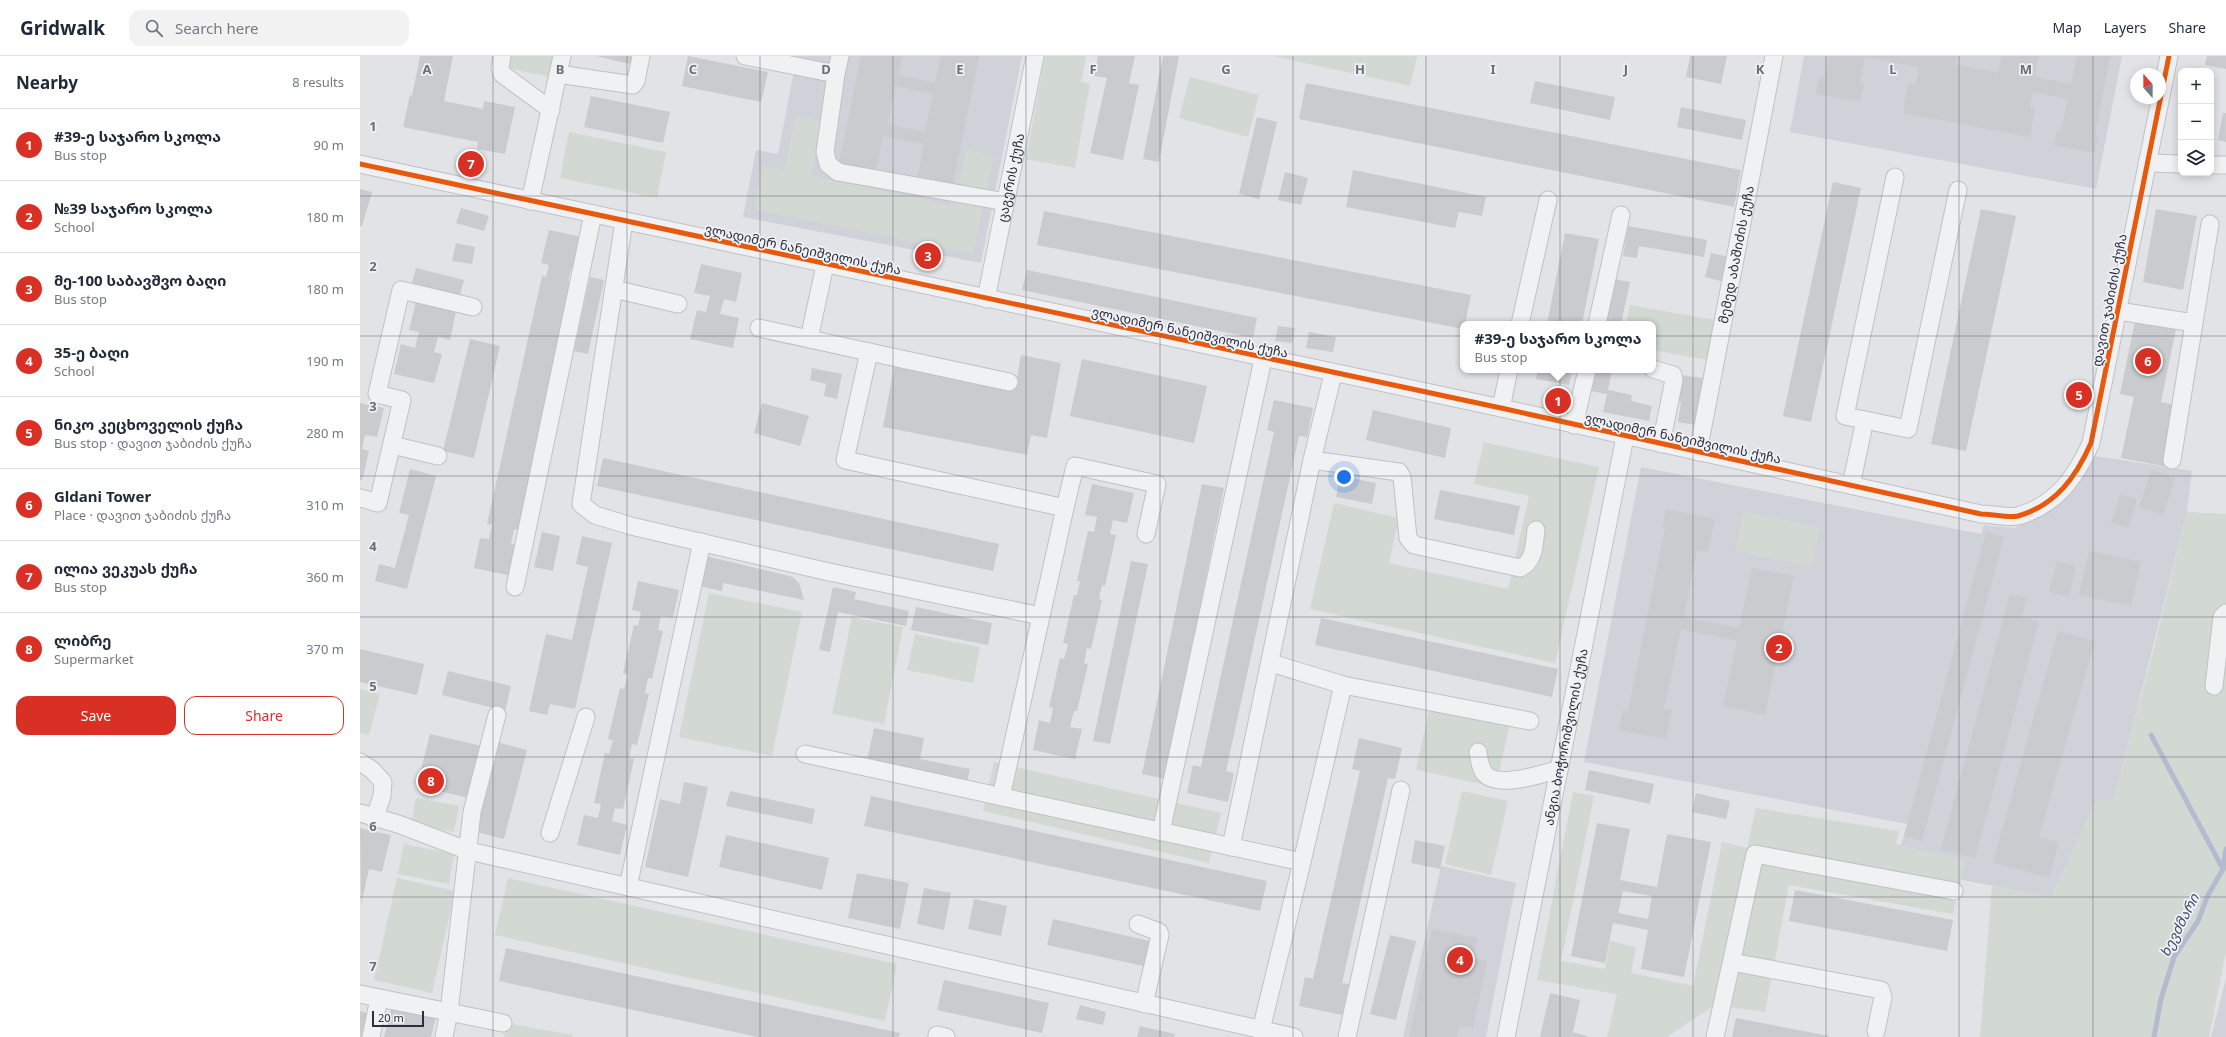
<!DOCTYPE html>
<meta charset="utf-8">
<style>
:root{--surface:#fff;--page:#f2f2f3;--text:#1f2937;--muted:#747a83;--line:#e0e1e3;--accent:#d93025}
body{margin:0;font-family:"Noto Sans","Noto Sans Georgian",sans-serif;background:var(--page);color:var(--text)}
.controls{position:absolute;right:12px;top:12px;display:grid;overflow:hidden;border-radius:8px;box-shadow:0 2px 10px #0003}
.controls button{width:36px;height:36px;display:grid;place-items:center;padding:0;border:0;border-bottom:1px solid var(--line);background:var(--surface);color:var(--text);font:20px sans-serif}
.compass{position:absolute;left:1770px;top:12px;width:36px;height:36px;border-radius:50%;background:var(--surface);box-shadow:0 2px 10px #0003;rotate:339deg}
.scale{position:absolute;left:12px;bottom:10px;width:52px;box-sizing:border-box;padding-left:4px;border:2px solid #2b2e3d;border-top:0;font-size:11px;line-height:14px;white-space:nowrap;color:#2b2e3d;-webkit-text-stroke:3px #eff1f5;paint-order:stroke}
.you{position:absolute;left:984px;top:421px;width:14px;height:14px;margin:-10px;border:3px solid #fff;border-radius:50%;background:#1a73e8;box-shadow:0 0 0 6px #1a73e833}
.badge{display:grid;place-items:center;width:26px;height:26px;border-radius:50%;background:var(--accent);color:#fff;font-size:13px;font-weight:700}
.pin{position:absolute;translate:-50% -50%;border:2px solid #fff;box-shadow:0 1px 4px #0006}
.popup{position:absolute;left:1100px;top:265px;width:196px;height:52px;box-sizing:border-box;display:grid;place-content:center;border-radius:8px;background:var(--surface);filter:drop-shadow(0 1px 3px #0005);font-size:13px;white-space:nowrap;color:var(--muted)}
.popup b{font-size:15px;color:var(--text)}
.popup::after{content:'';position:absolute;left:50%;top:100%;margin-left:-8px;border:8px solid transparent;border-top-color:var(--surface)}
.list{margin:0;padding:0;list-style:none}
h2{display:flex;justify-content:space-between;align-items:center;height:52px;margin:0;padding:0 16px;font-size:17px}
h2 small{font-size:13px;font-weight:400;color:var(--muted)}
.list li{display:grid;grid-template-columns:26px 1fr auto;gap:12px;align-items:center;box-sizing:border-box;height:72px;padding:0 16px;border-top:1px solid var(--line)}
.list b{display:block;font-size:15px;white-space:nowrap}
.list p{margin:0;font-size:13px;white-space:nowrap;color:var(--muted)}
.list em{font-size:13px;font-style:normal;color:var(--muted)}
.actions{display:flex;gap:8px;padding:12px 16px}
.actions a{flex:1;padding:9px 0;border:1px solid var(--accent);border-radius:12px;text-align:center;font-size:14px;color:var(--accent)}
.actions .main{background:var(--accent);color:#fff}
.icon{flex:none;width:22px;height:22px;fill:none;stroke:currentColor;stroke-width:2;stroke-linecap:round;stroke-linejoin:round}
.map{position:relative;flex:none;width:1866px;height:981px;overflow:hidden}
header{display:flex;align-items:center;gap:24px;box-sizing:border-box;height:56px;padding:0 20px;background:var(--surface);border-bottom:1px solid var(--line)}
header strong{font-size:19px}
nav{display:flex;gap:22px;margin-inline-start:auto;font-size:14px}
.search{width:280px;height:36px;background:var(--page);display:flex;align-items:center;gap:10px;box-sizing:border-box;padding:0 14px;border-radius:12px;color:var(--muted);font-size:15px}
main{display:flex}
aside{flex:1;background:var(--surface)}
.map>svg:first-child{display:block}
.built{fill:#d0d2d9}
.green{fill:#d1d9d2}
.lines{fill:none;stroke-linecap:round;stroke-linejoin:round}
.stream{stroke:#b3bcce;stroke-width:5}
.building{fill:#cacbce;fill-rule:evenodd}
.minor-casing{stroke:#c0c1c4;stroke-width:19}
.minor{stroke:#f0f1f3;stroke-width:17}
.cycleway-casing{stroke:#eff1f5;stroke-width:8}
.cycleway{stroke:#e8590c;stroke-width:5}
.grid{fill:none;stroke:#6b6d78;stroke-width:1;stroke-opacity:0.55}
.labels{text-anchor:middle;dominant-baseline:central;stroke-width:3.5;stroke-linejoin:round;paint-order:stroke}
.street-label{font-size:13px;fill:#2b2e3d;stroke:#eff1f5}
.water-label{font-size:14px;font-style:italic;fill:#39486c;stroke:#eff1f5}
.grid-label{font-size:13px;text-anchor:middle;font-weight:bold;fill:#6b6d78;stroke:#eff1f5;stroke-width:3.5;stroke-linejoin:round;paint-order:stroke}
</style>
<header>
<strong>Gridwalk</strong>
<div class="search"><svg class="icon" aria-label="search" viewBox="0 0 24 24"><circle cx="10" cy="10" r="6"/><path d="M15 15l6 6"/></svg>Search here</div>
<nav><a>Map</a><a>Layers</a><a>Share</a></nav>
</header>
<main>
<aside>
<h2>Nearby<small>8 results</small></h2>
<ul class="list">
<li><span class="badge">1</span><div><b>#39-ე საჯარო სკოლა</b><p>Bus stop</p></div><em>90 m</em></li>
<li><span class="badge">2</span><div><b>№39 საჯარო სკოლა</b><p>School</p></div><em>180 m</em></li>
<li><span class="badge">3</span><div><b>მე-100 საბავშვო ბაღი</b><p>Bus stop</p></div><em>180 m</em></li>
<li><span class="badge">4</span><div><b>35-ე ბაღი</b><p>School</p></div><em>190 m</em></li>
<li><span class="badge">5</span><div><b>ნიკო კეცხოველის ქუჩა</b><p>Bus stop · დავით ჯაბიძის ქუჩა</p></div><em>280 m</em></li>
<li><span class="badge">6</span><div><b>Gldani Tower</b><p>Place · დავით ჯაბიძის ქუჩა</p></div><em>310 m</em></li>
<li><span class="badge">7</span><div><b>ილია ვეკუას ქუჩა</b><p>Bus stop</p></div><em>360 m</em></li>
<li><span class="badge">8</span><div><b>ლიბრე</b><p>Supermarket</p></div><em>370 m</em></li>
</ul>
<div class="actions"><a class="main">Save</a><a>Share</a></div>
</aside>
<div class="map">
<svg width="1866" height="981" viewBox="0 0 1866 981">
<rect width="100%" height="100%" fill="#e1e3e6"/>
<g class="built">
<polygon points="437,0 662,0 621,207 383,161 396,94 418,98"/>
<polygon points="1444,0 1762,0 1736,133 1430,76"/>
<polygon points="1735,400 1832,415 1827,456 1754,744 1737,744 1691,841 1535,811 1547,768 1224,706 1281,411 1621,478 1624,469 1655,472 1700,446"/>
<polygon points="1081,810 1156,827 1126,981 1043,981"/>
<polygon points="1866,922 1866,981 1851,981"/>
</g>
<g class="green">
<polygon points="145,0 198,0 194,22 143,11"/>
<polygon points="685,0 726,0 721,26 730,28 715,112 666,103"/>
<polygon points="913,0 1057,0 1050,30"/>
<polygon points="830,21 899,39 888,81 819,62"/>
<polygon points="436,60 462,65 451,120 594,150 606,94 634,100 613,198 394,153 403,110 424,115"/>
<polygon points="209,76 306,96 297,142 200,122"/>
<polygon points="1270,249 1355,264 1348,304 1293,294 1293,268 1266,268"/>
<polygon points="1124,386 1239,411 1195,607 950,553 974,447 1039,462 1029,507 1148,533 1169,440 1114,428"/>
<polygon points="1383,455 1460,471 1452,511 1375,495"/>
<polygon points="1827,456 1866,458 1866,895 1849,981 1620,981 1632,830 1691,841 1737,744 1754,743 1796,584"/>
<polygon points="349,537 442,556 412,700 319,681"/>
<polygon points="492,561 543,571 524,668 472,658"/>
<polygon points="555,578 620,591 613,627 547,614"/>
<polygon points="0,633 20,638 9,679 0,677"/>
<polygon points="1072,640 1152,657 1136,731 1056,714"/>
<polygon points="634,706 861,757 849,807 623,755"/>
<polygon points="1102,735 1148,745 1131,819 1085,808"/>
<polygon points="1213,736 1234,740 1201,905 1245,913 1250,885 1276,891 1271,917 1333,930 1362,786 1387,792 1396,752 1539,775 1536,788 1606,804 1593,858 1429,829 1405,956 1355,949 1307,981 1247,981 1257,938 1177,924"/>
<polygon points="56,742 99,750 94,776 51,768"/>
<polygon points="44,788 94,798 89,828 38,818"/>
<polygon points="37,822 95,835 72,937 14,924"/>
<polygon points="148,822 537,908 525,965 135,879"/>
<polygon points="146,967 213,979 212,981 144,981"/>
</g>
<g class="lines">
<g class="stream">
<polyline points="1791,679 1863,813"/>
<polyline points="1794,981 1801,943 1814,901 1838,865 1848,839 1863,813 1866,793"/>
</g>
</g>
<g class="building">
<polygon points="60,0 93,0 84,45 123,53 124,45 155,51 145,98 117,93 118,86 43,71 50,39 52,40"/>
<polygon points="236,0 276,0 274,9"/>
<polygon points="328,0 408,16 401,46 322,30"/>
<path d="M501,0H542L538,19L575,27L581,0H619L593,128L558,120L564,88L523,80L516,114L479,107ZM535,30L573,38L565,76L528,68Z"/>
<polygon points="738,0 775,0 769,27 779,29 763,104 730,97 747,22 734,20"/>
<polygon points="803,0 819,0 799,106 783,103"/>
<polygon points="1330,0 1367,0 1361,28 1326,21"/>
<polygon points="1469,0 1597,0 1595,8 1638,17 1642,0 1679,0 1675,21 1711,28 1717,0 1750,0 1735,80 1738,81 1735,97 1694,89 1697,74 1701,75 1708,43 1673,36 1670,51 1675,52 1670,81 1543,57 1548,27 1556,28 1559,11 1505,1 1500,27 1504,27 1500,46 1456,38 1459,21 1465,22"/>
<polygon points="1847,0 1866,0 1866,13 1845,9"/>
<polygon points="1175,25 1255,41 1250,64 1170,47"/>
<polygon points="946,27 1381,114 1374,151 939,63"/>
<polygon points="231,40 310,56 303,87 224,71"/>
<polygon points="1321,51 1386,64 1382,84 1317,71"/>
<polygon points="1863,57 1866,57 1866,86 1858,84"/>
<polygon points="897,61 917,66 899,143 879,138"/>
<polygon points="993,114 1126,141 1122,160 1099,156 1095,172 986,151"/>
<polygon points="925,116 948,122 941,149 918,144"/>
<polygon points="1473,126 1501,132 1451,366 1423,360"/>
<polygon points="0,133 12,136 2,170 0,170"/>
<polygon points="101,152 129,160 124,175 96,167"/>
<polygon points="1621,153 1656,160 1606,395 1571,388"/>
<polygon points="1796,153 1837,160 1823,234 1783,226"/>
<polygon points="684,155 1111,239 1105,268 1103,268 1103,273 677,189"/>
<polygon points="1268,170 1347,184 1344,201 1279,190 1277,202 1263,200"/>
<polygon points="189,174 227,182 219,215 211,213 208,225 214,227 159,474 154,473 151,488 159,489 152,520 114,512 120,482 129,483 132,469 127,468 182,220 186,221 189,209 181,207"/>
<polygon points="1205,177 1239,183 1222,268 1187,268"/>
<polygon points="96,187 115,191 112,208 92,205"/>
<polygon points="1351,197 1370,201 1364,226 1345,221"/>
<polygon points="341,208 382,217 376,246 364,243 360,258 379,262 373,292 330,283 337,254 346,256 350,240 334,237"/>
<polygon points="56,212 104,224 100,239 52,227"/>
<polygon points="667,214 897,262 893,282 662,234"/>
<polygon points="230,221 244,224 228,298 214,295"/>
<polygon points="1253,223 1270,226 1261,268 1244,268"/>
<polygon points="56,245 96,255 90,284 78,281 74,296 82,298 74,327 34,318 41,288 55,292 59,276 49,274"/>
<polygon points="1775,265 1816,273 1801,346 1821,350 1808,411 1761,402 1774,341 1760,338"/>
<polygon points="918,270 935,272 932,287 915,285"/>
<polygon points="949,276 976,281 973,296 946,292"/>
<polygon points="110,283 140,290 114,402 83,395"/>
<polygon points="661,299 701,307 687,382 671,379 667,399 523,371 534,311 655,334"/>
<polygon points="722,303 847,330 834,387 710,360"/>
<polygon points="452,312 482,318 477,343 464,340 466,328 450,324"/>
<polygon points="1178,314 1212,314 1209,329 1176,323"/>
<polygon points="1235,314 1252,314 1248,334 1272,339 1271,345 1292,350 1289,365 1243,356 1247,338 1230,335"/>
<polygon points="1321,319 1343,322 1335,369 1318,366 1321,346 1316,345"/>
<polygon points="914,344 953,352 947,381 939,380 866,715 874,717 868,746 827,737 833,709 841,711 914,376 907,374"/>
<polygon points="0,347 24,352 17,381 5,379 2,393 9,395 2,425 0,424"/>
<polygon points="402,347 449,360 440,390 394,377"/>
<polygon points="1013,354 1091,372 1085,402 1006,384"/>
<polygon points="243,402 639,488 633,515 237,430"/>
<polygon points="50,413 76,420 47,533 15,525 19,508 35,512 49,459 39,457"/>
<polygon points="1791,414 1815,421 1803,459 1779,451"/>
<polygon points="980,420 1016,427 1012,448 976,441"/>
<polygon points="732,428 774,437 767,467 753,464 750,478 756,479 745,530 742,529 739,543 742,544 731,593 727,592 724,607 728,608 717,655 714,655 710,671 722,673 715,703 673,694 679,664 690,667 693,652 689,651 700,602 704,603 708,588 703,587 714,539 717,539 720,525 717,525 728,475 734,476 737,461 725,459"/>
<polygon points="842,428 864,432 805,723 782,718"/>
<polygon points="1080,434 1160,450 1154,479 1074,463"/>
<polygon points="1760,438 1777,443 1768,472 1751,467"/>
<polygon points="1306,453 1355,463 1348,496 1337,494 1324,561 1379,572 1392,512 1434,520 1405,659 1363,650 1377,585 1321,573 1304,653 1312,654 1306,683 1259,674 1263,654 1268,655 1305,472 1302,472"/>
<polygon points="182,476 200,480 193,515 174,511"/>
<polygon points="1626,476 1644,481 1562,785 1544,780"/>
<polygon points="222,480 252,487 215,653 190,648 187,659 169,655 186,578 212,584 228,511 216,508"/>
<polygon points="1729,495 1781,506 1771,550 1719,539"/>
<polygon points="346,500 433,521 439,527 444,544 363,527 362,535 339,530"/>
<polygon points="771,505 788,508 750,688 733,685"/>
<polygon points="1697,505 1716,510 1709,541 1689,536"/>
<polygon points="278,525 319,534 313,562 301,560 298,574 303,575 292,623 288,622 285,637 289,638 277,689 272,688 269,702 274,703 263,753 255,752 252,765 267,769 260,799 217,789 224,759 238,762 241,748 234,747 245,697 249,698 253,684 248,683 260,632 264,633 268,619 263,617 274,569 278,570 281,556 272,554"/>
<polygon points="473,531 496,536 494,543 549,555 546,570 478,556 470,596 459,594"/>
<polygon points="1650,538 1667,542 1662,561 1679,566 1615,802 1581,793"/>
<polygon points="556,551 632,567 628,589 551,574"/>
<polygon points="961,562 1198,613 1192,641 955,589"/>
<polygon points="1698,575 1735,585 1679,781 1699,786 1689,822 1633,806"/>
<polygon points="0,593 64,608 57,639 0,626"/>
<polygon points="88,615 151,630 145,655 82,639"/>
<polygon points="514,672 564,682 560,703 610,713 607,725 507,705"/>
<polygon points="70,678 122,690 109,742 57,730"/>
<polygon points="999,682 1042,692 1035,723 1028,722 982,927 989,928 982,959 939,950 945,921 953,923 1000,715 992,713"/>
<polygon points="137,686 167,694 144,783 113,775"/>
<polygon points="1229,714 1294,728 1290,748 1225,734"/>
<polygon points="324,726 348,731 328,821 285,811 300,743 320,748"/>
<polygon points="370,735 455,753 452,768 366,750"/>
<polygon points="1336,737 1370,745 1366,763 1332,756"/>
<polygon points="511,740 907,825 900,855 504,770"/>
<path d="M1237,767L1270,773L1260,824L1297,831L1307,778L1351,786L1324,921L1281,913L1288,874L1253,867L1245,907L1211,900ZM1263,835L1292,840L1288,863L1258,857Z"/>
<polygon points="0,772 31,779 22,816 9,813 1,848"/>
<polygon points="366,779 469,802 462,834 359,811"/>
<polygon points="1055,784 1085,790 1080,813 1051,807"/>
<polygon points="497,817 549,827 540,873 488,862"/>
<polygon points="564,832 591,837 584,874 557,868"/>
<polygon points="1435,834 1593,864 1587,895 1429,865"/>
<polygon points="614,843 647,850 641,880 608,873"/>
<polygon points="693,863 794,886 788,911 687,889"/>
<polygon points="1072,873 1118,882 1113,902 1127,905 1113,972 1099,969 1097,981 1049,981"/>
<polygon points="1030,879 1056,885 1036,964 1010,958"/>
<polygon points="146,892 540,977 539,981 398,981 139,925"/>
<polygon points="584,924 689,947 682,977 577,954"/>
<polygon points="1190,937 1220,944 1213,976 1230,981 1180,981"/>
<polygon points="720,949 746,956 743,969 716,963"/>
<polygon points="32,951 76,961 71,981 24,981"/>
<polygon points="0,955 7,957 1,981 0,981"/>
<polygon points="1376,962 1469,980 1469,981 1372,981"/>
<polygon points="780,970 815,978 814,981 777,981"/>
</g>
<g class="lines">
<defs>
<g id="minor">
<polyline points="142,0 140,12 142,18 191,54"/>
<polyline points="385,0 476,18 480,0"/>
<polyline points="198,18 273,29 276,25 281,0"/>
<polyline points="476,18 465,96 468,108 478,116 646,146"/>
<polyline points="1787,107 1821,108"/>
<path d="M0,108L1141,352L1621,458C1632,458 1648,462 1658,460C1696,449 1716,421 1731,387L1809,0"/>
<polyline points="1851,109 1866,109"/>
<polyline points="170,145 202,0"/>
<polyline points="264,165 221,448 235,459 271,470 469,516 681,560"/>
<polyline points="254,233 318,248"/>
<path id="s1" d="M626,243L675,0"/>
<polyline points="1758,255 1834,267 1850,168"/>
<polyline points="1160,268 1188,144"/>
<polyline points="1237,268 1261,159"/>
<polyline points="399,272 509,296 485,404 705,452 641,741"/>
<polyline points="449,283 465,209"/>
<polyline points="509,296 649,326"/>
<polyline points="1293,313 1313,319 1314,324 1301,388"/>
<polyline points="1141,352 1149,314"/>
<polyline points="1505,364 1548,373 1598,134"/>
<polyline points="1214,369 1227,314"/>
<polyline points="32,389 78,400"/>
<path id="s2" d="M1338,396L1414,0"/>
<path d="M952,404L1039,416L1042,421L1048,482L1054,489L1160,512C1175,505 1174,488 1176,474"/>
<polyline points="1812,404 1834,267"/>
<polyline points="1491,429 1505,364 1485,360 1535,121"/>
<polyline points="0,442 18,447 42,344 17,338 41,234 113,251"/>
<polyline points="705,452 715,410 797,428 786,478"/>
<polyline points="155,531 233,158"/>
<polyline points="911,607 983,629 942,806"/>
<polyline points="983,629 1170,665"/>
<polyline points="1854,630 1862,561 1866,557"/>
<path d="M1118,696C1119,703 1120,711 1124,717C1137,733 1183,718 1199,713"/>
<polyline points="445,698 942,806 901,974"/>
<polyline points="0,706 12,714 23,726 22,740 15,761"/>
<polyline points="0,757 38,768 109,795 934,981"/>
<polyline points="801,776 903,303"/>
<polyline points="190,777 226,661"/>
<polyline points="871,791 952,404 973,318"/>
<polyline points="268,831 342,486"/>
<polyline points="778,868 799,876 800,879 784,948"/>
<polyline points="1372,906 1521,934 1523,941 1516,975"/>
<polyline points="0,938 143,967"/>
<polyline points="577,979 586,981"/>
<polyline points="11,981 19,942"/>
<polyline points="84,981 89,956 112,756 137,659"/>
<polyline points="987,981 1041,734"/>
<path id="s3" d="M1146,981L1265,381"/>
<polyline points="1355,981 1395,798 1594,835"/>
</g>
</defs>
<use href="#minor" class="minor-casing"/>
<use href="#minor" class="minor"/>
<defs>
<path id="cycleway" d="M0,108L1141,352L1621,458C1632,458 1648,462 1658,460C1696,449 1716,421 1731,387L1809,0"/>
</defs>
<use href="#cycleway" class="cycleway-casing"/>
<use href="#cycleway" class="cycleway"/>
</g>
<path class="grid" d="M133,0V981M267,0V981M400,0V981M533,0V981M666,0V981M800,0V981M933,0V981M1066,0V981M1200,0V981M1333,0V981M1466,0V981M1599,0V981M1733,0V981M0,140H1866M0,280H1866M0,420H1866M0,561H1866M0,701H1866M0,841H1866"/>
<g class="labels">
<g class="street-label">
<text stroke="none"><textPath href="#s1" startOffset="124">ცაგერის ქუჩა</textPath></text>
<text transform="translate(443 193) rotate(12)">ვლადიმერ ნანეიშვილის ქუჩა</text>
<text stroke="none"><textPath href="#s2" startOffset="201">მემედ აბაშიძის ქუჩა</textPath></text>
<text transform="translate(1749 244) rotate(-79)">დავით ჯაბიძის ქუჩა</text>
<text transform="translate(830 276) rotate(12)">ვლადიმერ ნანეიშვილის ქუჩა</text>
<text transform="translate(1323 382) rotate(12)">ვლადიმერ ნანეიშვილის ქუჩა</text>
<text stroke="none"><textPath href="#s3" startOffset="306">ანგია ბოჭორიშვილის ქუჩა</textPath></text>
</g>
<g class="water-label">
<text transform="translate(1819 869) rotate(-63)">ხევძმარი</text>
</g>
</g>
<g class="grid-label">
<text x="67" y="18">A</text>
<text x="200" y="18">B</text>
<text x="333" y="18">C</text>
<text x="466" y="18">D</text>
<text x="600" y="18">E</text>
<text x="733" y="18">F</text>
<text x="866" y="18">G</text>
<text x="1000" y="18">H</text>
<text x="1133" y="18">I</text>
<text x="1266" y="18">J</text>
<text x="1400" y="18">K</text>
<text x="1533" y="18">L</text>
<text x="1666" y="18">M</text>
<text x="13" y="75">1</text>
<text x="13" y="215">2</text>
<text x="13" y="355">3</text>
<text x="13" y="495">4</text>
<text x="13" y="635">5</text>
<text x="13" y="775">6</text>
<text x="13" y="915">7</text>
</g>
</svg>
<div class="controls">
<button>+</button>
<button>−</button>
<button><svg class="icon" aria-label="layers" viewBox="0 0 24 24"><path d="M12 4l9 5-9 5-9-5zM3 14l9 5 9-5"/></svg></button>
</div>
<svg class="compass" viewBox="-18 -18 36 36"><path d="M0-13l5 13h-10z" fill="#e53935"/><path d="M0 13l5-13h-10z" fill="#747a83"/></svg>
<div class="scale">20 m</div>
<div class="you"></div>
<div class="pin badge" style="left:1198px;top:345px">1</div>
<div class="popup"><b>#39-ე საჯარო სკოლა</b>Bus stop</div>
<div class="pin badge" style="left:1419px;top:592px">2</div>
<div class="pin badge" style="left:568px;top:200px">3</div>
<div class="pin badge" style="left:1100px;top:904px">4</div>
<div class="pin badge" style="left:1719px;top:339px">5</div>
<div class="pin badge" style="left:1788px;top:305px">6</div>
<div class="pin badge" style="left:111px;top:108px">7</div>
<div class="pin badge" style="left:71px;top:725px">8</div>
</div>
</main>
